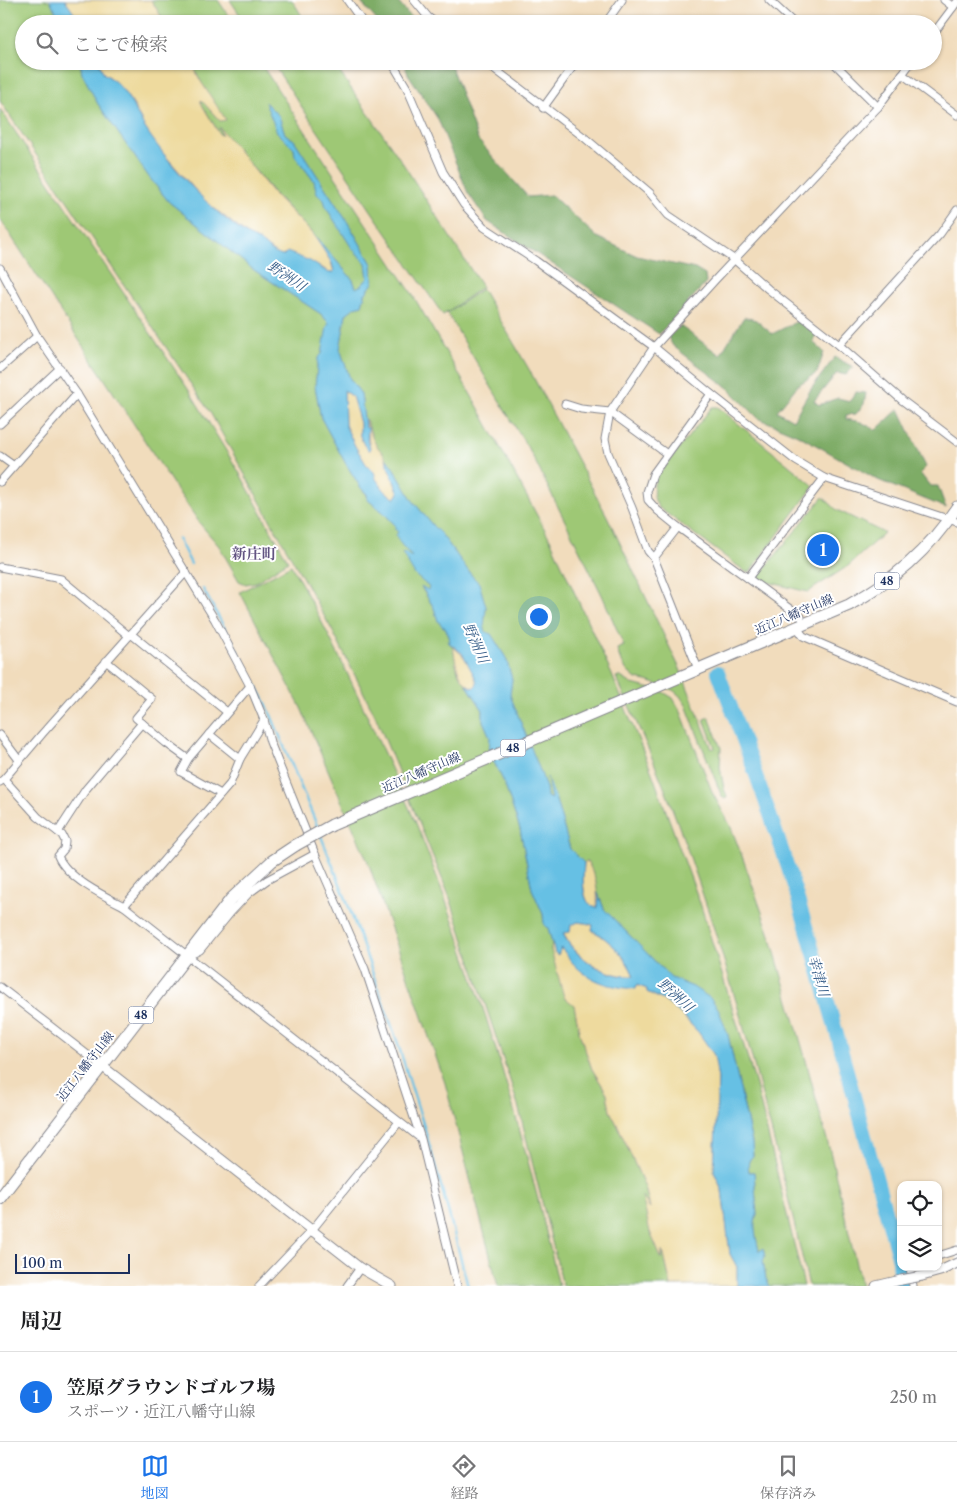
<!DOCTYPE html>
<html lang="ja">
<meta charset="utf-8">
<style>
:root{--surface:#fff;--page:#f2f2f2;--text:#202124;--muted:#757577;--line:#e0e0e0;--accent:#1a73e8}
body{margin:0;font-family:"Libre Caslon Text","Noto Serif JP",serif;background:var(--page);color:var(--text)}
.controls{position:absolute;right:15px;bottom:15px;display:grid;overflow:hidden;border-radius:10px;box-shadow:0 1px 4px #0004}
.controls button{width:45px;height:45px;display:grid;place-items:center;padding:0;border:0;border-bottom:1px solid var(--line);background:var(--surface);color:var(--text);font:25px sans-serif}
.scale{position:absolute;left:15px;bottom:12px;width:115px;box-sizing:border-box;padding-left:5px;border:2px solid #1b2f5e;border-top:0;font-size:14px;line-height:18px;white-space:nowrap;color:#1b2f5e;-webkit-text-stroke:4px #fff;paint-order:stroke}
.you{position:absolute;left:538px;top:616px;width:18px;height:18px;margin:-12px;border:4px solid #fff;border-radius:50%;background:#1a73e8;box-shadow:0 0 0 8px #1a73e833}
.badge{display:grid;place-items:center;width:32px;height:32px;border-radius:50%;background:var(--accent);color:#fff;font-size:16px;font-weight:700}
.pin{position:absolute;translate:-50% -50%;border:2px solid #fff;box-shadow:0 1px 5px #0006}
.list{margin:0;padding:0;list-style:none}
h2{display:flex;justify-content:space-between;align-items:center;height:65px;margin:0;padding:0 20px;font-size:21px}
h2 small{font-size:16px;font-weight:400;color:var(--muted)}
.list li{display:grid;grid-template-columns:32px 1fr auto;gap:15px;align-items:center;box-sizing:border-box;height:90px;padding:0 20px;border-top:1px solid var(--line)}
.list b{display:block;font-size:19px;white-space:nowrap}
.list p{margin:0;font-size:16px;white-space:nowrap;color:var(--muted)}
.list em{font-size:16px;font-style:normal;color:var(--muted)}
.icon{flex:none;width:28px;height:28px;fill:none;stroke:currentColor;stroke-width:2;stroke-linecap:round;stroke-linejoin:round}
.map{position:relative;flex:none;width:957px;height:1286px;overflow:hidden}
.search{position:absolute;background:var(--surface);box-shadow:0 1px 4px #0004;left:15px;right:15px;top:15px;height:55px;display:flex;align-items:center;gap:12px;box-sizing:border-box;padding:0 18px;border-radius:28px;color:var(--muted);font-size:19px}
.sheet{height:155px;background:var(--surface)}
nav{display:flex;justify-content:space-around;align-items:center;box-sizing:border-box;height:70px;border-top:1px solid var(--line);background:var(--surface);font-size:14px;color:var(--muted)}
nav a{display:grid;justify-items:center;gap:2px}
nav .on{color:var(--accent)}
.map>svg:first-child{display:block}
.green{fill:#9ec874;stroke:#5c7c69}
.forest{fill:#7eac66;stroke:#4c6e62}
.sand{fill:#eeda9e;stroke:#84847e}
.water{fill:#66c0e4;stroke:#4078a1;fill-rule:evenodd}
.lines{fill:none;stroke-linecap:round;stroke-linejoin:round}
.stream{stroke:#66c0e4;stroke-width:2.5}
.river{stroke:#66c0e4;stroke-width:14}
.minor-casing{stroke:#86868d;stroke-width:9}
.tertiary-casing{stroke:#86868d;stroke-width:11}
.primary-casing{stroke:#86868d;stroke-width:13}
.minor{stroke:#fff;stroke-width:7}
.tertiary{stroke:#fff;stroke-width:9}
.primary{stroke:#fff;stroke-width:11}
.tertiary-bridge-casing{stroke:#86868d;stroke-width:11;stroke-linecap:butt}
.primary-bridge-casing{stroke:#86868d;stroke-width:13;stroke-linecap:butt}
.tertiary-bridge{stroke:#fff;stroke-width:9}
.primary-bridge{stroke:#fff;stroke-width:11}
.labels{text-anchor:middle;dominant-baseline:central;stroke-width:4;stroke-linejoin:round;paint-order:stroke}
.shield{fill:#fff;stroke:#5f6d8e;stroke-width:1}
.shield-label{font-size:11px;font-weight:bold;fill:#1b2f5e}
.street-label{font-size:12px;fill:#1b2f5e;stroke:#fff}
.water-label{font-size:14px;font-style:italic;fill:#325a86;stroke:#fff}
.quarter-label{font-size:15px;font-weight:bold;fill:#635582;stroke:#fff}
</style>
<div class="map">
<svg width="957" height="1286" viewBox="0 0 957 1286">
<rect width="100%" height="100%" fill="#fff"/>
<filter id="ink" filterUnits="userSpaceOnUse"><feTurbulence type="fractalNoise" baseFrequency=".02" numOctaves="2"/><feDisplacementMap in="SourceGraphic" scale="10" xChannelSelector="R" yChannelSelector="G"/><feConvolveMatrix kernelMatrix="1 2 1 2 8 2 1 2 1" color-interpolation-filters="sRGB"/></filter>
<filter id="wash" filterUnits="userSpaceOnUse"><feTurbulence type="fractalNoise" baseFrequency=".0096" numOctaves="4" result="noise"/><feDisplacementMap in="SourceGraphic" scale="20" xChannelSelector="R" yChannelSelector="G"/><feGaussianBlur stdDeviation="1.12" result="paint"/><feColorMatrix in="noise" values="0 0 0 0 0 0 0 0 0 0 0 0 0 0 0 0 0 1.4 0 .05"/><feComposite in="paint" operator="in"/></filter>
<g filter="url(#wash)">
<rect width="100%" height="100%" fill="#f1dcbc"/>
<g class="green">
<polygon points="0,0 50,0 62,24 24,24 24,61 80,61 82,73 98,104 149,177 169,202 254,270 321,314 329,323 322,354 318,358 315,386 321,418 346,464 361,488 367,495 368,500 383,512 395,525 404,545 412,557 411,558 406,553 424,582 429,587 429,591 422,587 422,589 434,608 438,621 445,627 449,636 451,642 448,642 453,647 458,672 483,710 483,721 490,737 489,752 503,780 520,829 532,889 543,914 544,924 548,928 552,943 551,950 574,1005 580,1035 592,1069 607,1093 610,1111 618,1126 645,1187 651,1211 650,1232 662,1259 662,1250 663,1251 671,1286 563,1286 518,1105 494,1031 450,898 375,715 332,630 211,414 0,101"/>
<polygon points="151,0 218,0 234,24 166,24"/>
<polygon points="230,0 292,0 307,24 246,24"/>
<path d="M191,61H259L411,292L478,407L551,541L612,675L652,773L701,906L756,1085L804,1286H770L766,1279L763,1261L765,1257L763,1249L759,1252C757,1240 751,1226 757,1215L754,1172H749C748,1166 747,1161 753,1156L752,1143L728,1035L693,987L671,978L604,909L598,893L594,874L587,862L584,863L570,849L555,797L548,782L551,799L547,798L546,788L510,695L512,679L506,658L491,634L486,632L484,626L486,607L479,583L472,576L442,535L433,526L413,501L394,469L373,441L368,424L364,417L361,394L350,379L340,349L346,314L355,307L362,305L365,294L373,283L372,264L348,223L294,140L285,134L279,116L266,103L288,143L294,149L295,156L314,181L317,194L324,200L327,209L352,248L366,263L368,278L362,285L356,288L353,280L313,234L274,193L220,129L222,135H220L201,103V99L220,121Z"/>
<polygon points="271,61 332,61 402,162 482,287 443,315 372,212"/>
<polygon points="0,109 190,392 239,472 288,561 256,582 246,584 239,581 219,546 201,525 173,484 0,219"/>
<polygon points="482,289 530,371 607,516 680,669 712,749 715,748 704,719 709,717 721,748 720,767 724,789 727,796 725,799 722,797 686,705 680,696 673,690 647,681 636,679 627,671 620,659 617,649 624,646 602,595 532,455 447,313"/>
<path d="M712,407H718L814,486L750,572H746L658,507C652,496 652,488 657,476Z"/>
<polygon points="823,497 837,510 884,533 848,566 808,592 756,579"/>
<path d="M291,565C325,625 354,686 382,749C394,774 405,799 416,823C430,858 443,893 456,929C498,1046 531,1165 559,1286H498L445,1083L368,862L301,708L240,592Z"/>
<path d="M619,676L632,684L663,692L673,698L681,712L713,794L730,825L742,856L770,935L805,1057L831,1155L861,1286H809C770,1119 728,952 666,792C651,753 633,715 616,677Z"/>
</g>
<g class="forest">
<polygon points="359,0 396,0 417,24 380,24"/>
<polygon points="403,61 449,61 478,140 528,197 551,195 597,237 637,256 695,269 705,275 706,283 659,334 487,221 468,193 438,119 408,74"/>
<polygon points="744,317 756,320 772,334 798,321 816,334 813,342 824,352 817,373 798,385 777,411 793,420 811,389 835,357 853,367 846,375 837,373 814,401 819,405 838,398 850,401 856,392 866,393 864,404 856,414 846,415 846,419 861,422 876,430 899,409 926,467 920,473 930,486 938,486 946,508 878,480 800,436 758,418 728,388 673,346 668,337 680,326 720,355"/>
</g>
<g class="sand">
<polygon points="65,0 151,0 166,24 81,24"/>
<path d="M98,61H191L200,80L226,120L220,121L201,100V103L220,135H222L219,127C238,149 255,171 273,193C294,216 326,241 334,272L329,273L323,268L277,255L258,240L249,236L205,201L156,145L145,128L133,104L123,91L110,77L104,74Z"/>
<path d="M344,390L352,396L360,423V436L364,445L370,447C368,441 369,439 368,434C367,428 365,423 364,417C369,425 370,435 375,443C379,450 387,456 387,464L399,493L395,499L385,492L376,479L374,472L366,464L355,446L345,425Z"/>
<path d="M453,647C464,655 475,669 477,684L473,688C457,680 456,663 453,647Z"/>
<path d="M587,862C597,876 598,892 597,908L590,906C582,894 583,877 584,863Z"/>
<path d="M578,922L586,923L593,925L592,930C611,941 625,956 634,976C608,978 573,957 563,932H570L571,925Z"/>
<path d="M552,943L553,947C563,948 566,952 571,961L647,989V992L663,1000L681,1014L699,1033L715,1056L718,1079L714,1171L722,1190L730,1254L737,1267V1286H671L663,1251L662,1250V1260L650,1232L642,1196L650,1208L645,1187L618,1126L610,1111L607,1093L592,1069L580,1035L574,1005L564,997L551,950Z"/>
</g>
<g class="water">
<polygon points="50,0 65,0 81,24 62,24"/>
<path d="M80,61H98L104,74C126,85 134,111 147,131C173,169 209,209 247,235C251,237 254,238 258,240C267,246 272,254 283,256L287,252L310,261L329,273L334,272L332,263L313,234L353,280L356,288L362,285L368,278L366,263L352,248L327,209L324,200L317,194L314,181L295,156L294,149L277,132L265,102L279,116L285,134L294,140L348,223L372,264L373,283L365,294L362,305L355,307L346,314L340,349L350,379L361,394L365,427L368,428L367,441L370,447L369,451L364,445L360,436V423L352,396L344,390L345,425L355,446L366,464L374,472L376,479L385,491L395,499L399,493L387,464V459L394,469L413,501L433,526L442,535L472,576L479,583L486,607L484,626L486,632L491,634L506,658L512,679L510,695L541,773L546,788L547,797L551,799L547,777L555,797L570,849L584,863C583,876 580,905 597,908L599,898L598,893L604,909L671,978L693,987L710,998L718,1008L728,1035L752,1143L753,1156C747,1161 748,1166 749,1172H754L757,1215C752,1226 757,1240 759,1251L763,1248L765,1257L763,1261L766,1279L770,1286H737V1267L730,1254L722,1190L714,1171L718,1079L714,1055L699,1033L681,1014L663,1000L647,992V989L637,985L636,989C610,987 589,982 571,961C567,956 565,952 561,948L558,955L555,953L548,928L544,924L543,914L532,889L520,829L503,780L489,752L490,737L483,721V710L467,685L473,688L477,684L476,679L462,653L447,641L450,642L449,636L445,627H443L438,621L434,608L421,586L428,590L429,587L415,575L402,553H406L411,558L412,557C406,549 399,544 396,535L398,532L395,529V525L383,512L368,500L367,494L361,488L346,464L321,418L315,386L316,378L318,358L322,354L327,327L329,323L321,314L254,270L169,202L149,177L98,104L82,73ZM578,922L586,923L593,925L592,930C611,941 626,956 634,976C609,979 572,957 563,933L570,932L571,925Z"/>
</g>
<g class="lines">
<g class="stream">
<polyline points="178,538 191,564"/>
<polyline points="203,589 266,703 318,828"/>
<polyline points="321,836 346,899 397,1041 426,1133 449,1214 468,1286"/>
</g>
<path class="river" d="M718,672C745,745 773,818 796,893C833,1014 865,1138 899,1260L901,1286"/>
</g>
</g>
<g filter="url(#ink)">
<g class="lines">
<defs>
<g id="minor">
<polyline points="347,0 364,24"/>
<polyline points="414,0 428,17 437,24"/>
<polyline points="769,0 795,24"/>
<polyline points="944,0 953,7"/>
<polyline points="605,24 622,0"/>
<polyline points="933,34 957,2"/>
<polyline points="391,61 407,88 443,172 464,205 484,227 536,261 654,347 711,394 796,461 824,478 957,522"/>
<polyline points="484,61 585,138 650,193 668,215 735,260 768,289 839,345 903,401 957,442"/>
<polyline points="832,61 878,107"/>
<polyline points="902,74 957,115"/>
<polyline points="543,108 577,61"/>
<polyline points="0,268 37,336 77,394 215,620 250,686 264,720 270,742 315,854 365,969 421,1139 457,1286"/>
<polyline points="839,345 940,234 957,210"/>
<polyline points="0,369 37,336"/>
<polyline points="711,394 653,474 647,492 648,500 657,510 678,527 801,617"/>
<polyline points="565,404 581,409 610,412 667,454"/>
<polyline points="0,424 60,368"/>
<polyline points="0,456 14,466"/>
<polyline points="0,482 77,394"/>
<polyline points="654,558 678,527"/>
<polyline points="0,567 61,579 129,636"/>
<polyline points="748,578 824,478"/>
<polyline points="797,627 803,636 957,702"/>
<polyline points="131,634 227,712"/>
<polyline points="106,661 152,699 136,718 166,743 188,759"/>
<polyline points="698,669 654,558 648,551 632,508 608,453 605,439 610,412 654,347 715,280 878,107 912,61"/>
<polyline points="209,734 240,759"/>
<polyline points="0,735 19,760"/>
<path d="M4,779L38,817L62,835L65,841L64,849L58,856C67,878 104,896 124,906L420,1138"/>
<polyline points="0,782 4,779 42,734 186,572"/>
<polyline points="221,794 181,772 188,759 250,686"/>
<polyline points="58,832 86,789 142,723"/>
<polyline points="124,906 230,784 240,759 264,720"/>
<polyline points="192,954 200,950 231,912 249,893 267,880 315,854"/>
<polyline points="0,987 102,1066"/>
<polyline points="938,1256 957,1250"/>
<polyline points="910,1267 913,1286"/>
<polyline points="259,1286 312,1230 399,1122"/>
<polyline points="347,1286 360,1268"/>
</g>
<g id="tertiary">
<polyline points="102,1066 360,1268 392,1286"/>
<polyline points="922,1276 940,1271 957,1263"/>
<polyline points="876,1286 901,1280"/>
</g>
<g id="primary">
<path d="M332,825L849,605C894,580 928,551 957,507"/>
<polyline points="0,1198 231,899 272,861 296,845"/>
</g>
</defs>
<use href="#minor" class="minor-casing"/>
<use href="#tertiary" class="tertiary-casing"/>
<use href="#primary" class="primary-casing"/>
<use href="#minor" class="minor"/>
<use href="#tertiary" class="tertiary"/>
<use href="#primary" class="primary"/>
<defs>
<polyline id="tertiary-bridge" points="901,1280 922,1276"/>
<polyline id="primary-bridge" points="296,845 332,825"/>
</defs>
<use href="#tertiary-bridge" class="tertiary-bridge-casing"/>
<use href="#primary-bridge" class="primary-bridge-casing"/>
<use href="#tertiary-bridge" class="tertiary-bridge"/>
<use href="#primary-bridge" class="primary-bridge"/>
</g>
</g>
<g class="labels">
<g class="shield">
<rect x="874.5" y="572.5" width="25" height="17" rx="4"/>
<rect x="500.5" y="739.5" width="25" height="17" rx="4"/>
<rect x="128.5" y="1006.5" width="25" height="17" rx="4"/>
</g>
<g class="shield-label">
<text x="887" y="581">48</text>
<text x="513" y="748">48</text>
<text x="141" y="1015">48</text>
</g>
<g class="street-label">
<text transform="translate(794 614) rotate(-23)">近江八幡守山線</text>
<text transform="translate(421 772) rotate(-23)">近江八幡守山線</text>
<text transform="translate(85 1066) rotate(-52)">近江八幡守山線</text>
</g>
<g class="water-label">
<text transform="translate(287 276) rotate(34)">野洲川</text>
<text transform="translate(476 643) rotate(66)">野洲川</text>
<text transform="translate(819 976) rotate(74)">幸津川</text>
<text transform="translate(676 995) rotate(42)">野洲川</text>
</g>
<g class="quarter-label">
<text x="254" y="553">新庄町</text>
</g>
</g>
</svg>
<div class="controls">
<button><svg class="icon" aria-label="locate" viewBox="0 0 24 24"><circle cx="12" cy="12" r="6"/><path d="M12 2v4M12 18v4M2 12h4M18 12h4"/></svg></button>
<button><svg class="icon" aria-label="layers" viewBox="0 0 24 24"><path d="M12 4l9 5-9 5-9-5zM3 14l9 5 9-5"/></svg></button>
</div>
<div class="scale">100 m</div>
<div class="you"></div>
<div class="pin badge" style="left:823px;top:550px">1</div>
<div class="search"><svg class="icon" aria-label="search" viewBox="0 0 24 24"><circle cx="10" cy="10" r="6"/><path d="M15 15l6 6"/></svg>ここで検索</div>
</div>
<section class="sheet">
<h2>周辺<small></small></h2>
<ul class="list">
<li><span class="badge">1</span><div><b>笠原グラウンドゴルフ場</b><p>スポーツ · 近江八幡守山線</p></div><em>250 m</em></li>
</ul>
</section>
<nav>
<a class="on"><svg class="icon" aria-label="map" viewBox="0 0 24 24"><path d="M3 6l6-2 6 2 6-2v14l-6 2-6-2-6 2zM9 4v14M15 6v14"/></svg>地図</a>
<a><svg class="icon" aria-label="directions" viewBox="0 0 24 24"><path d="M12 3l9 9-9 9-9-9zM9 14v-3h6M13 9l2 2-2 2"/></svg>経路</a>
<a><svg class="icon" aria-label="saved" viewBox="0 0 24 24"><path d="M7 4h10v16l-5-4-5 4z"/></svg>保存済み</a>
</nav>
